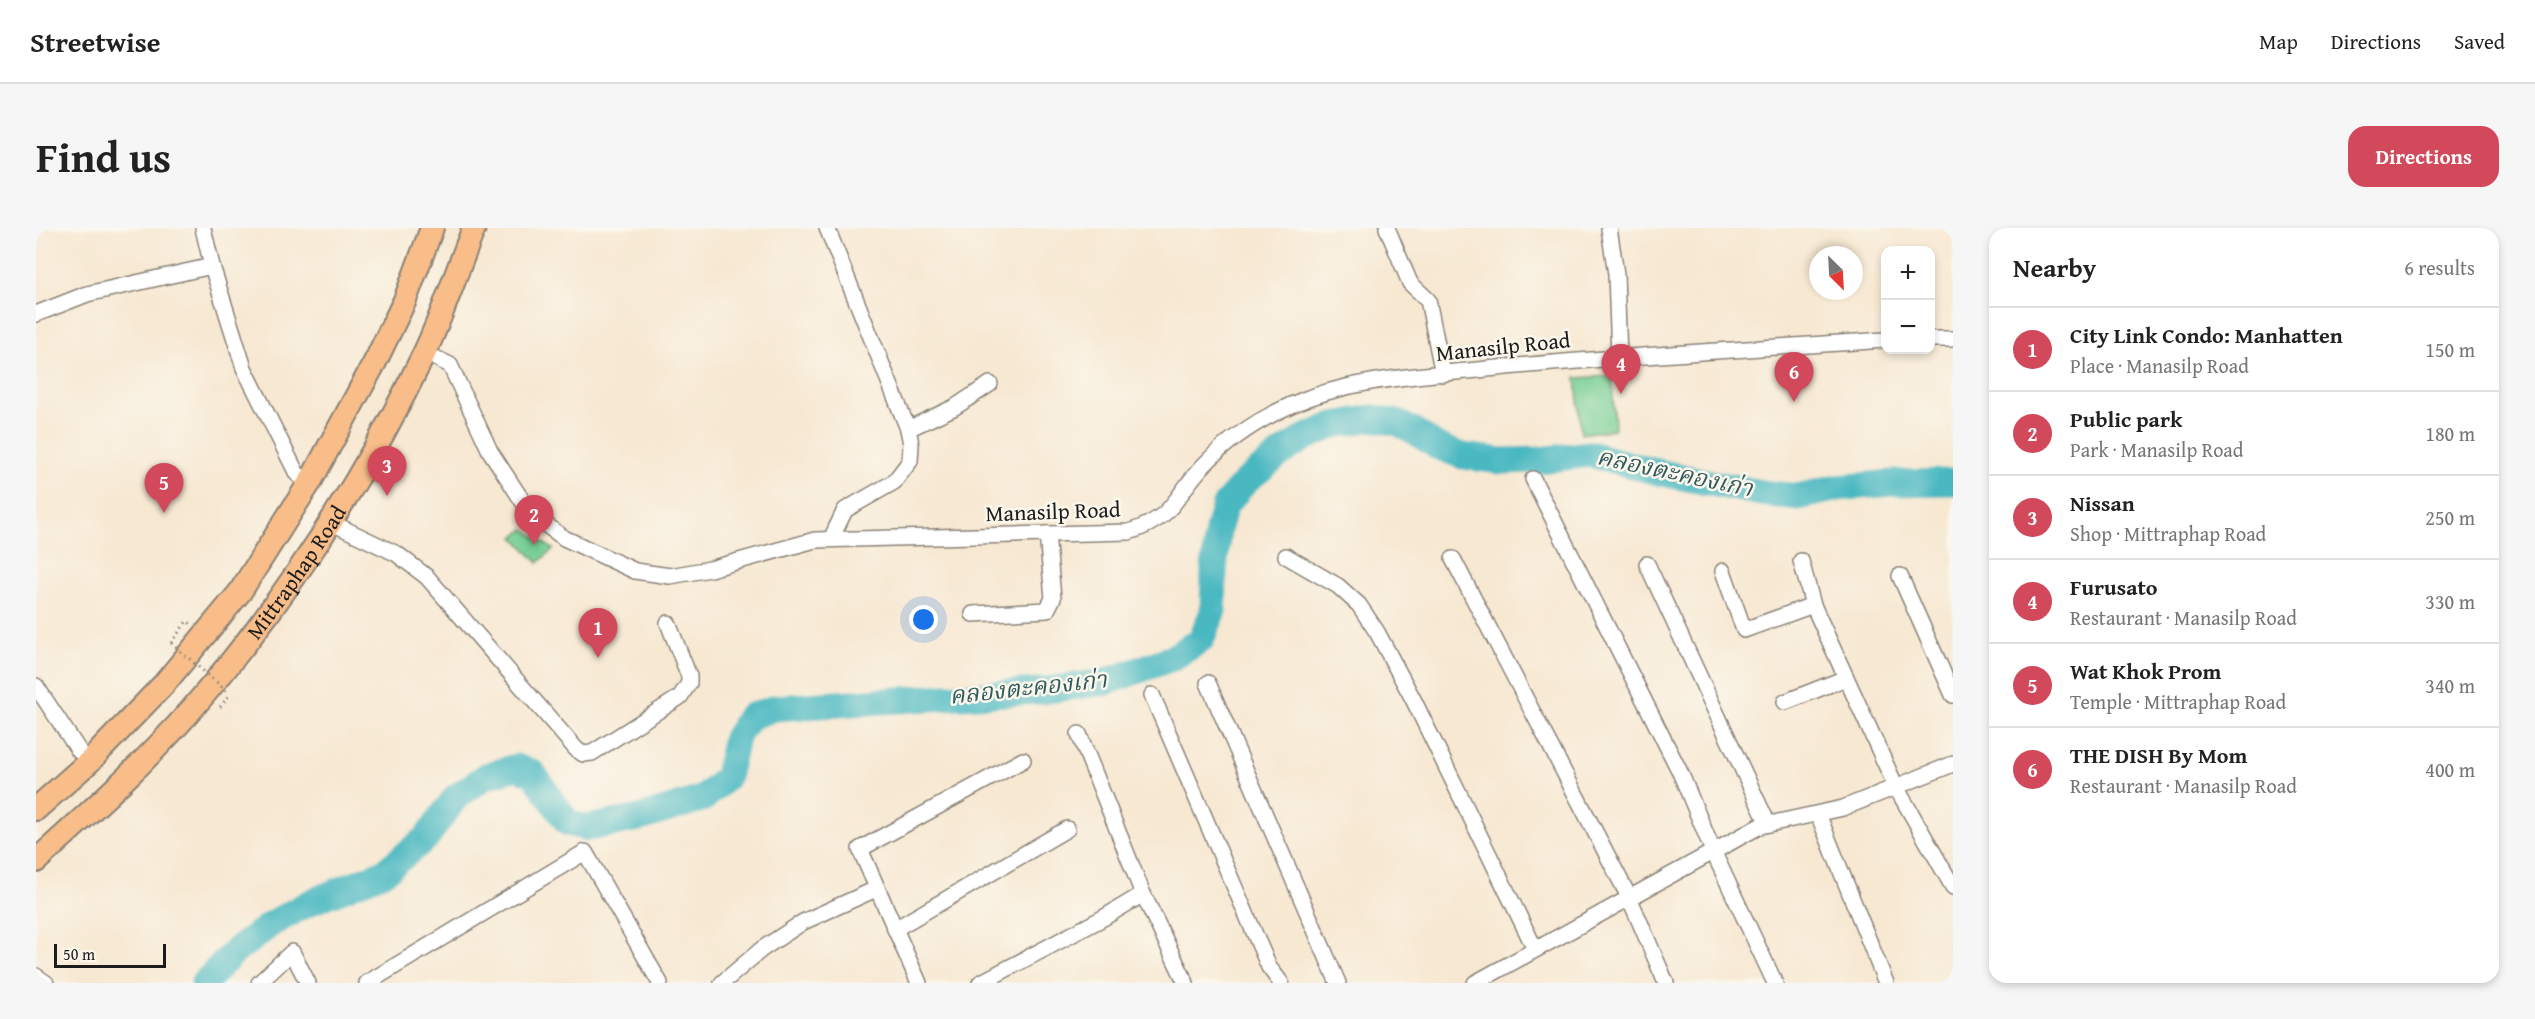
<!DOCTYPE html>
<meta charset="utf-8">
<style>
:root{--surface:#fff;--page:#f6f6f6;--text:#222;--muted:#767676;--line:#e0e0e0;--accent:#d1495b}
body{margin:0;font-family:"Gentium Book Plus","Noto Serif Thai",serif;background:var(--page);color:var(--text)}
.controls{position:absolute;right:18px;top:18px;display:grid;overflow:hidden;border-radius:12px;box-shadow:0 3px 9px #0003}
.controls button{width:54px;height:54px;display:grid;place-items:center;padding:0;border:0;border-bottom:2px solid var(--line);background:var(--surface);color:var(--text);font:30px sans-serif}
.compass{position:absolute;left:1773px;top:18px;width:54px;height:54px;border-radius:50%;background:var(--surface);box-shadow:0 3px 9px #0003;rotate:156deg}
.scale{position:absolute;left:18px;bottom:15px;width:112px;box-sizing:border-box;padding-left:6px;border:3px solid #1c1c1c;border-top:0;font-size:16px;line-height:21px;white-space:nowrap;color:#1c1c1c;-webkit-text-stroke:4px #fbf7ec;paint-order:stroke}
.you{position:absolute;left:888px;top:392px;width:21px;height:21px;margin:-15px;border:4px solid #fff;border-radius:50%;background:#1a73e8;box-shadow:0 0 0 9px #1a73e833}
.badge{display:grid;place-items:center;width:39px;height:39px;border-radius:50%;background:var(--accent);color:#fff;font-size:20px;font-weight:700}
.pin{position:absolute;translate:-50% -50px;filter:drop-shadow(0 2px 3px #0008)}
.pin::after{content:'';position:absolute;top:32px;width:21px;height:18px;background:inherit;clip-path:polygon(0 0,100% 0,50% 100%)}
.list{margin:0;padding:0;list-style:none}
h2{display:flex;justify-content:space-between;align-items:center;height:78px;margin:0;padding:0 24px;font-size:26px}
h2 small{font-size:20px;font-weight:400;color:var(--muted)}
.list li{display:grid;grid-template-columns:39px 1fr auto;gap:18px;align-items:center;box-sizing:border-box;height:84px;padding:0 24px;border-top:2px solid var(--line)}
.list b{display:block;font-size:22px;white-space:nowrap}
.list p{margin:0;font-size:20px;white-space:nowrap;color:var(--muted)}
.list em{font-size:20px;font-style:normal;color:var(--muted)}
.map{position:relative;flex:none;width:1917px;height:755px;overflow:hidden;border-radius:18px}
header{display:flex;align-items:center;gap:36px;box-sizing:border-box;height:84px;padding:0 30px;background:var(--surface);border-bottom:2px solid var(--line)}
header strong{font-size:28px}
nav{display:flex;gap:33px;margin-inline-start:auto;font-size:21px}
.intro{display:flex;align-items:center;justify-content:space-between;box-sizing:border-box;height:144px;padding:0 36px}
h1{margin:0;font-size:42px}
.button{padding:15px 27px;border-radius:18px;background:var(--accent);color:#fff;font-size:21px;font-weight:700}
main{display:flex;gap:36px;padding:0 36px}
aside{flex:1;background:var(--surface);border-radius:18px;box-shadow:0 3px 9px #0003}
.map>svg:first-child{display:block}
.green{fill:#77cf94;stroke:#4a7658;stroke-width:1.5}
.lines{fill:none;stroke-linecap:round;stroke-linejoin:round}
.river{stroke:#49b8c1;stroke-width:27}
.minor-casing{stroke:#8a8277;stroke-width:18}
.highway-casing{stroke:#8a8277;stroke-width:26}
.path{stroke:#8a8277;stroke-width:3;stroke-dasharray:1.5 4.5;stroke-linecap:butt}
.minor{stroke:#fff;stroke-width:15}
.highway{stroke:#f8bd89;stroke-width:22}
.path-bridge{stroke:#8a8277;stroke-width:3;stroke-dasharray:1.5 4.5;stroke-linecap:butt}
.labels{text-anchor:middle;dominant-baseline:central;stroke-width:5;stroke-linejoin:round;paint-order:stroke}
.street-label{font-size:22px;fill:#1c1c1c;stroke:#fbf7ec}
.water-label{font-size:24px;font-style:italic;fill:#2e5a5e;stroke:#fbf7ec}
</style>
<header>
<strong>Streetwise</strong>
<nav><a>Map</a><a>Directions</a><a>Saved</a></nav>
</header>
<div class="intro"><h1>Find us</h1><a class="button">Directions</a></div>
<main>
<div class="map">
<svg width="1917" height="755" viewBox="0 0 1917 755">
<rect width="100%" height="100%" fill="#fbf7ec"/>
<filter id="ink" filterUnits="userSpaceOnUse"><feTurbulence type="fractalNoise" baseFrequency=".0167" numOctaves="2"/><feDisplacementMap in="SourceGraphic" scale="12" xChannelSelector="R" yChannelSelector="G"/><feConvolveMatrix kernelMatrix="1 2 1 2 8 2 1 2 1" color-interpolation-filters="sRGB"/></filter>
<filter id="wash" filterUnits="userSpaceOnUse"><feTurbulence type="fractalNoise" baseFrequency=".008" numOctaves="4" result="noise"/><feDisplacementMap in="SourceGraphic" scale="24" xChannelSelector="R" yChannelSelector="G"/><feGaussianBlur stdDeviation="1.35" result="paint"/><feColorMatrix in="noise" values="0 0 0 0 0 0 0 0 0 0 0 0 0 0 0 0 0 1.4 0 .05"/><feComposite in="paint" operator="in"/></filter>
<g filter="url(#wash)">
<rect width="100%" height="100%" fill="#f7e8d2"/>
<g class="green">
<polygon points="1576,148 1579,201 1545,206 1540,150"/>
<polygon points="488,301 517,321 502,335 478,309"/>
</g>
<g class="lines">
<polyline class="river" points="168,755 197,725 235,696 275,674 348,644 390,610 420,569 450,548 480,539 497,545 532,595 551,600 604,590 668,570 691,549 700,510 713,489 739,480 1003,463 1070,454 1136,430 1165,412 1177,384 1178,342 1182,302 1189,277 1211,252 1244,226 1270,209 1298,197 1337,190 1362,195 1380,204 1400,218 1427,228 1465,233 1504,232 1554,226 1621,244 1725,265 1762,269 1801,260 1857,255 1917,254"/>
</g>
</g>
<g filter="url(#ink)">
<g class="lines">
<defs>
<g id="minor">
<polyline points="167,0 176,38 208,140 261,246 274,254"/>
<polyline points="791,0 872,201 875,216 874,233 858,254 809,282 795,311"/>
<polyline points="1351,0 1374,55 1392,72 1407,146"/>
<polyline points="1573,0 1580,46 1583,130"/>
<polyline points="0,86 51,66 176,38"/>
<polyline points="1894,111 1917,111"/>
<path d="M389,125L414,137L454,223L495,286L528,310L599,343L634,348L674,341L779,312L1093,304C1141,289 1138,267 1169,236C1192,212 1224,191 1255,177C1316,150 1385,148 1451,141C1583,128 1717,121 1850,112"/>
<polyline points="872,201 919,179 954,156"/>
<polyline points="1497,251 1644,544 1677,623 1739,755"/>
<polyline points="296,295 361,326 391,349 540,521 547,526 556,525 644,469 653,455 653,448 632,395"/>
<polyline points="1250,328 1302,358 1323,377 1341,404 1377,471 1499,721"/>
<polyline points="1417,331 1593,669 1630,755"/>
<polyline points="1765,333 1777,377 1860,559 1917,659"/>
<polyline points="1611,336 1732,596"/>
<polyline points="1687,343 1708,402 1777,377"/>
<polyline points="1864,348 1917,467"/>
<polyline points="937,386 1011,382 1017,370 1011,306"/>
<polyline points="1172,455 1302,755"/>
<polyline points="0,458 43,523 54,533"/>
<polyline points="1116,467 1233,739 1245,755"/>
<polyline points="1749,474 1810,450"/>
<polyline points="1043,506 1107,666 1150,755"/>
<polyline points="1782,586 1850,755"/>
<polyline points="859,701 1031,601"/>
<polyline points="0,748 10,755"/>
<polyline points="223,755 256,724 272,755"/>
<polyline points="331,755 549,624 624,755"/>
<polyline points="686,755 726,721 767,694 840,661"/>
<polyline points="883,755 824,621 987,532"/>
<polyline points="944,755 1067,690 1107,666"/>
<polyline points="1439,755 1724,598 1807,580 1917,536"/>
</g>
<g id="highway">
<polyline points="0,581 54,533 128,456 204,364 274,254 339,134 369,72 396,0"/>
<path id="s1" d="M0,633C54,584 108,536 156,481C249,373 326,255 388,126C407,86 421,42 438,0"/>
</g>
</defs>
<use href="#minor" class="minor-casing"/>
<use href="#highway" class="highway-casing"/>
<g class="path">
<polyline points="135,415 151,393 155,396"/>
<polyline points="184,479 194,466"/>
</g>
<use href="#minor" class="minor"/>
<use href="#highway" class="highway"/>
<polyline class="path-bridge" points="135,415 194,466"/>
</g>
</g>
<g class="labels">
<g class="street-label">
<text transform="translate(1467 118) rotate(-6)">Manasilp Road</text>
<text transform="translate(1017 283) rotate(-2)">Manasilp Road</text>
<text stroke="none"><textPath href="#s1" startOffset="390">Mittraphap Road</textPath></text>
</g>
<g class="water-label">
<text transform="translate(1639 244) rotate(12)">คลองตะคองเก่า</text>
<text transform="translate(992 459) rotate(-6)">คลองตะคองเก่า</text>
</g>
</g>
</svg>
<div class="controls">
<button>+</button>
<button>−</button>
</div>
<svg class="compass" viewBox="-18 -18 36 36"><path d="M0-13l5 13h-10z" fill="#e53935"/><path d="M0 13l5-13h-10z" fill="#767676"/></svg>
<div class="scale">50 m</div>
<div class="you"></div>
<div class="pin badge" style="left:562px;top:430px">1</div>
<div class="pin badge" style="left:498px;top:317px">2</div>
<div class="pin badge" style="left:351px;top:268px">3</div>
<div class="pin badge" style="left:1585px;top:166px">4</div>
<div class="pin badge" style="left:128px;top:285px">5</div>
<div class="pin badge" style="left:1758px;top:174px">6</div>
</div>
<aside>
<h2>Nearby<small>6 results</small></h2>
<ul class="list">
<li><span class="badge">1</span><div><b>City Link Condo: Manhatten</b><p>Place · Manasilp Road</p></div><em>150 m</em></li>
<li><span class="badge">2</span><div><b>Public park</b><p>Park · Manasilp Road</p></div><em>180 m</em></li>
<li><span class="badge">3</span><div><b>Nissan</b><p>Shop · Mittraphap Road</p></div><em>250 m</em></li>
<li><span class="badge">4</span><div><b>Furusato</b><p>Restaurant · Manasilp Road</p></div><em>330 m</em></li>
<li><span class="badge">5</span><div><b>Wat Khok Prom</b><p>Temple · Mittraphap Road</p></div><em>340 m</em></li>
<li><span class="badge">6</span><div><b>THE DISH By Mom</b><p>Restaurant · Manasilp Road</p></div><em>400 m</em></li>
</ul>
</aside>
</main>
